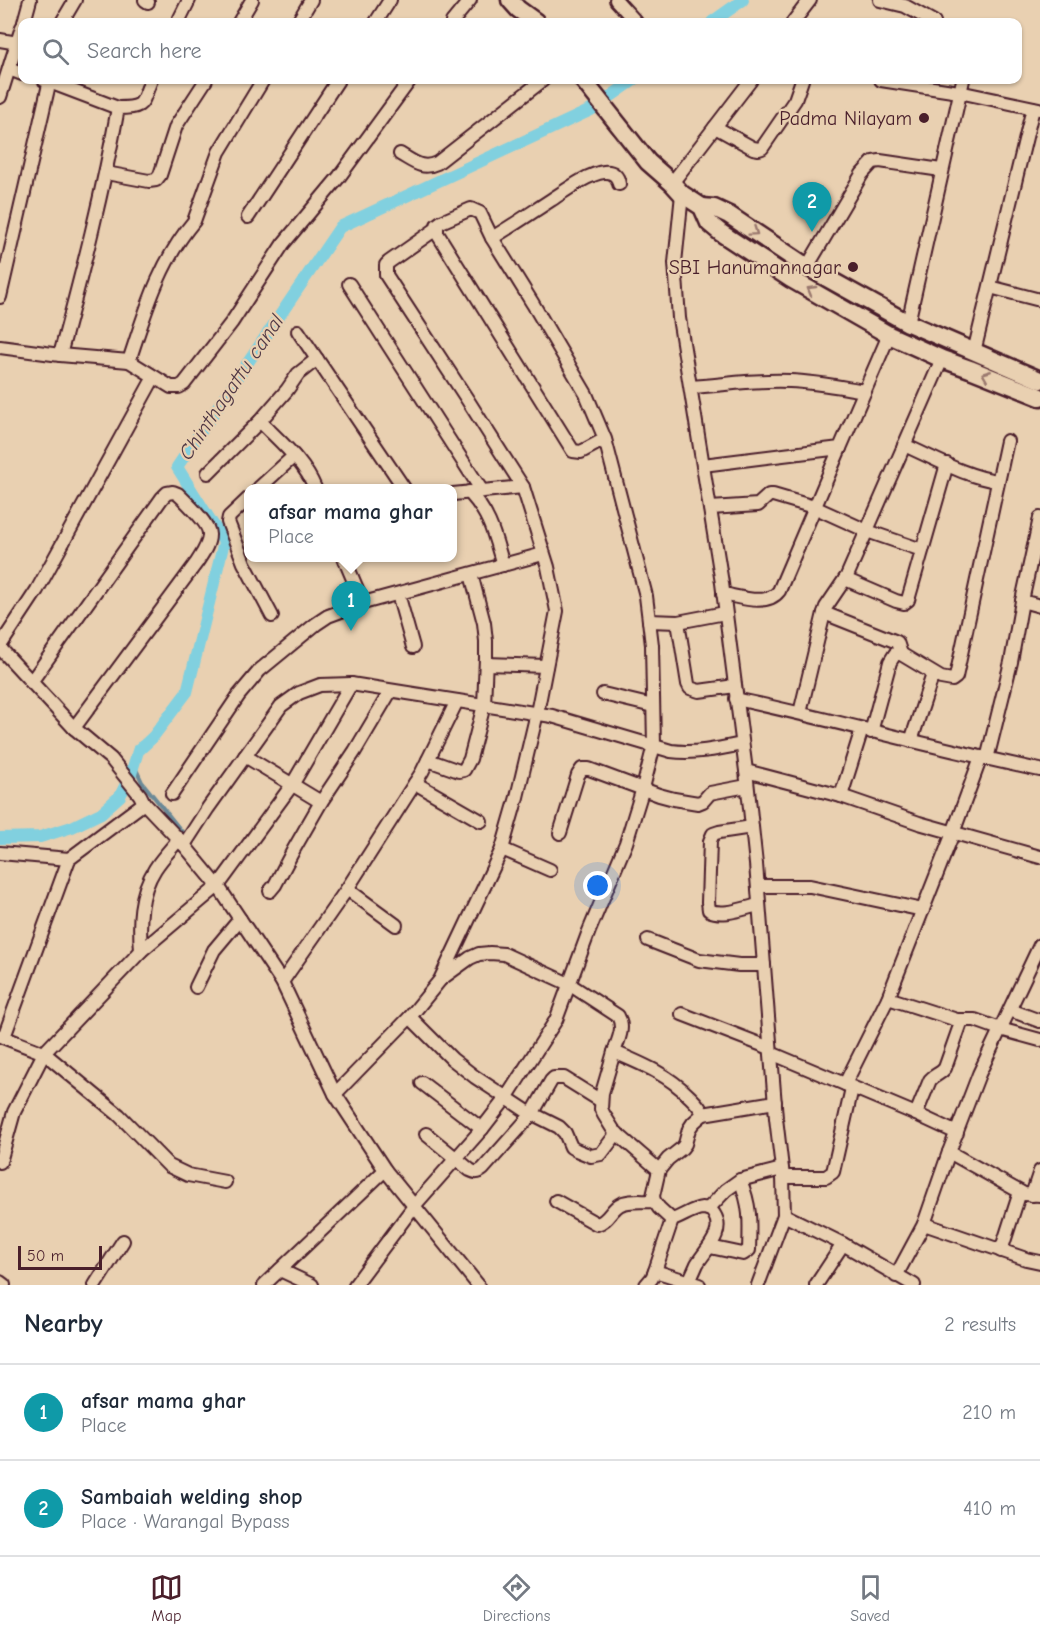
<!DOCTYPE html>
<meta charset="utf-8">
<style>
:root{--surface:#fff;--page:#f2f2f3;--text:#1f2937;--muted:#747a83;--line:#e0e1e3;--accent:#4a1f2b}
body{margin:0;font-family:"Comic Neue",sans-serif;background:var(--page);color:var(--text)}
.scale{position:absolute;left:18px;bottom:15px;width:84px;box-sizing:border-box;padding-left:6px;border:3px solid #4a1f2b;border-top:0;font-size:16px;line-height:21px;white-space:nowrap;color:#4a1f2b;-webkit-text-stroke:4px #e9d0b1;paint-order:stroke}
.you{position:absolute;left:598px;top:886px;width:21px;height:21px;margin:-15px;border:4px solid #fff;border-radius:50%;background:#1a73e8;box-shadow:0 0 0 9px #1a73e833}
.badge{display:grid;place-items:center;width:39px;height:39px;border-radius:50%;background:var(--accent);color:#fff;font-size:20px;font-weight:700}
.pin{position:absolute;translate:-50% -50px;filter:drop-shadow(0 2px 3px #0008)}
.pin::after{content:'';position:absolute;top:32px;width:21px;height:18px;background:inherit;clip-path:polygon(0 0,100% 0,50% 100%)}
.popup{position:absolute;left:244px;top:484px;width:213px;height:78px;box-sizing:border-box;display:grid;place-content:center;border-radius:12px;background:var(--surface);filter:drop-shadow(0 2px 4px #0005);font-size:20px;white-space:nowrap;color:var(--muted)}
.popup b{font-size:22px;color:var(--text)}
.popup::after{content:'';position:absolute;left:50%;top:100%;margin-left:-12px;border:12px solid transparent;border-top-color:var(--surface)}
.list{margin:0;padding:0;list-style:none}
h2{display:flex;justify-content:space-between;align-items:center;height:78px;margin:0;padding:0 24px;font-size:26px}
h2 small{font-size:20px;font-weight:400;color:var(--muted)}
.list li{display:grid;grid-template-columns:39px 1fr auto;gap:18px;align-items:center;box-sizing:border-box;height:96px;padding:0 24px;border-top:2px solid var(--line)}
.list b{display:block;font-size:22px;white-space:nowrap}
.list p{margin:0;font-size:20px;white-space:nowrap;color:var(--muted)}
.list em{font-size:20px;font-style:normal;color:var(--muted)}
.icon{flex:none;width:33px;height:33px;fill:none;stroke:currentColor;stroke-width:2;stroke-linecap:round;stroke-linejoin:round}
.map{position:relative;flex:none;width:1040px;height:1285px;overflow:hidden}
.search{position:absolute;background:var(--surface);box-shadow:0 2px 4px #0004;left:18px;right:18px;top:18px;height:66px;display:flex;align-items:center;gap:15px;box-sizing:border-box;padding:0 21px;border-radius:12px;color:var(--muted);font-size:22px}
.sheet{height:270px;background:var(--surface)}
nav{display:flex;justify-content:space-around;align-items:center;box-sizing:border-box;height:84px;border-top:2px solid var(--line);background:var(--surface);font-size:16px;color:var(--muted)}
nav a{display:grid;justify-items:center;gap:3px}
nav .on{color:var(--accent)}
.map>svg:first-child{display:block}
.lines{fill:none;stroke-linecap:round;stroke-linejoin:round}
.stream{stroke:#6b8997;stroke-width:4}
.canal{stroke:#81d0df;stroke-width:12}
.street-casing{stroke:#4a1f2b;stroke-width:16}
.secondary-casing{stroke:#4a1f2b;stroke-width:21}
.street{stroke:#e9d0b1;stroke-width:12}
.secondary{stroke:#e9d0b1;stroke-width:16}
.oneway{stroke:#9a786e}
.poi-dot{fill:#4a1f2b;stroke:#e9d0b1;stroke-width:2}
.labels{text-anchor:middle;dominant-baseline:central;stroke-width:4.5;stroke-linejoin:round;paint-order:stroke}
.poi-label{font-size:20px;fill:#4a1f2b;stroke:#e9d0b1;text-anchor:end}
.water-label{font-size:21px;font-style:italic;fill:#523a46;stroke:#e9d0b1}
</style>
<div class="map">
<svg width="1040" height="1285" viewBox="0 0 1040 1285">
<rect width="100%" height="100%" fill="#e9d0b1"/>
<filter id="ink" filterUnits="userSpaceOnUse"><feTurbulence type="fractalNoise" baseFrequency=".0167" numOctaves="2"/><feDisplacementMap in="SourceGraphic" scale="12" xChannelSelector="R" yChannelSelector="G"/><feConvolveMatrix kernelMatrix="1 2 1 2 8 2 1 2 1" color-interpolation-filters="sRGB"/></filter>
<g filter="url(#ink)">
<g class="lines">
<polyline class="stream" points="135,758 136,769 142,782 183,833"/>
<g class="canal">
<polyline points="712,22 743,0"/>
<polyline points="0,838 40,837 72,827 101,813 120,796 131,774 138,751 153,737 187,692 224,542 177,467 340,227 591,110 634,80"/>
</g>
<defs>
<g id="street">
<polyline points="145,0 148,2"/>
<polyline points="616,0 636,22"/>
<polyline points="880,0 905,6 934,22"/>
<polyline points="24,22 30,0"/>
<polyline points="62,22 75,0"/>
<polyline points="178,22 189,0"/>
<polyline points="239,22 252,0"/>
<polyline points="298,22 311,0"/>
<polyline points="376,22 390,0"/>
<polyline points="452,22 470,0"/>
<polyline points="793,22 810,0"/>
<polyline points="0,40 18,43"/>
<polyline points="9,69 22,74"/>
<polyline points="44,80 118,108"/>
<polyline points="881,80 959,92 1039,109"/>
<polyline points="0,97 22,27"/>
<polyline points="715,127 753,148 759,149 762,148 795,100 802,80"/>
<path d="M400,154C414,162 422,170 437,163L543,80"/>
<polyline points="106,173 149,181 156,180 160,175 176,126 206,80"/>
<polyline points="672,183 751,80"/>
<polyline points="682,194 675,263 679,318 722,583 746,771 756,864 776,1118 783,1177 784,1215 758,1285"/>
<polyline points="248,217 338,80"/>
<path d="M492,238C512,226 531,213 551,200C565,191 587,174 604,172C613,171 618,176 619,184"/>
<polyline points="807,267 862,174 873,162 880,161 941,170"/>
<polyline points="349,284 482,491"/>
<polyline points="990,287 1040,300"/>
<polyline points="0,297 50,80"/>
<polyline points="908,323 963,80"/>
<polyline points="298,331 404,488"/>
<polyline points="0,347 60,355 129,361 171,387 179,387 184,384 232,322 283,244 339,177 410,80"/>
<polyline points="974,352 1033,108"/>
<path d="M60,355C82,273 103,192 118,108C146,108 141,103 151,80"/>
<path d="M129,361C146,310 159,263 194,221L219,152L263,80"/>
<path d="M691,387C723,385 757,379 790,381C815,382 840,387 865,391"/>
<path d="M260,421C280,442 304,461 315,488"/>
<path d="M904,445C934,458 966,477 998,481"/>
<polyline points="703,465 840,448 889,335"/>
<polyline points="208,473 260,421 287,390 298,374 317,359"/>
<polyline points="259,488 294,456"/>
<path d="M469,492C491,516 494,535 503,565"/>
<polyline points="453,494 523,487"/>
<polyline points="249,498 229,517 228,522 244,563 272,616"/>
<polyline points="710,508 758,505 769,495 773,495 814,507 867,531 922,550"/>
<polyline points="344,558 363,603 543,554"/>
<polyline points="845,579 896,601 904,603 908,600 947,464"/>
<polyline points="398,594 413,647"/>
<path d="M723,594C740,597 767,607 779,591L840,448"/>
<polyline points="1022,601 1040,606"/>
<polyline points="824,613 897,642 901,654"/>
<polyline points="649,621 678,622 725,613"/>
<polyline points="678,622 688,684 690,688 699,691 735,686"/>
<polyline points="0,646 37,590 154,377"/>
<polyline points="0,648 74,728 111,759 140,795 144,803 184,845 218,886 282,982 335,1094 385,1170 478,1285"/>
<polyline points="486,664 546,666"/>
<path d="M31,682L162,498L167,493L173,492L178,494C186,502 210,524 209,535C209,545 202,554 197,562L74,728"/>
<polyline points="603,694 653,706"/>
<path d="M736,699C838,721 938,749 1040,770"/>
<polyline points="800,713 824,613 826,607 847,576 942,359"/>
<polyline points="871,732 890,662 895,654 901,654 941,678 952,680 956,677 1007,441"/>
<polyline points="911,741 933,674"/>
<polyline points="245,756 321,802"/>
<polyline points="987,759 1011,662 1022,601 1040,518"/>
<polyline points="428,760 459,771 464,770 470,759 484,705 486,658 486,641 484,623 471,574"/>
<polyline points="746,771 841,796 919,823 1040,857"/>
<polyline points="415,783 481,821"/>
<polyline points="172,794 239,695 260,670 316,624 328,616 363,603"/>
<polyline points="841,796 862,729"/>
<path d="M752,827L719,832L713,834L710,841L708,902L709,910C723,917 744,908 759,905"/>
<polyline points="560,833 578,775 582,769 589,769 659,795 674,799 698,803 703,801 710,793 747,786"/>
<path d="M184,845L208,808L281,706L299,693L320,685L351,684L552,716L671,751C695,754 718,749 742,744"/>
<polyline points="502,849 550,870"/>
<polyline points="0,853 69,859"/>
<polyline points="758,886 810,886 923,910"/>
<polyline points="347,889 396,925"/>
<polyline points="270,891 275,885 294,849 321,802 355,751 390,692"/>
<polyline points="648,940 699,960 739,965 764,965"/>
<polyline points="1040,945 979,1074 949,1152 924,1224 1026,1259 1040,1262"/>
<path d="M141,951C139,923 139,894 155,869C162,858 171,849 179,839"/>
<path d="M441,979L470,958L479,954L490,953L504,954L569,984L618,1016C625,1028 618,1040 614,1052C642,1064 667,1074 689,1096C695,1102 700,1106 703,1114L693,1123L689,1129L685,1144L682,1148L668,1159L659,1170L653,1196L654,1201L659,1208L672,1220C682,1217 692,1209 702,1208C707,1208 712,1210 714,1214C726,1233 705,1250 697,1264C694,1271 691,1278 687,1285"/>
<polyline points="282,982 347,889 422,772 457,701"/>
<polyline points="196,987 214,950 240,919"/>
<polyline points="888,998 957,1020 975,1020 1000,1029 1040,1040"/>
<polyline points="1010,1010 1040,1021"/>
<polyline points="682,1014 770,1048"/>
<polyline points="410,1017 452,1059 475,1077 525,1110 559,1127 565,1133 571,1147 576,1150 591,1156 601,1154 617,1133"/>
<polyline points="0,1036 44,1053 119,1115 169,1166 188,1175 225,1182"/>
<polyline points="4,1037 69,859 144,803"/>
<polyline points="614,1052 602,1093 601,1109 604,1115 614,1131 659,1170"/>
<polyline points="771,1053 916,1114 957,1133"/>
<polyline points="422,1083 482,1129"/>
<polyline points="845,1084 888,998 953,833 981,757"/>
<polyline points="335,1094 410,1017 440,980 502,849 517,797 537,713 557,611 548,567 523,487 467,399 386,275 386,265 389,262 436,229"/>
<polyline points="703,1114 775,1102"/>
<path d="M916,1114L930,1080C934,1075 941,1074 945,1068L962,1020"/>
<path d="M426,1134L470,1170C476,1173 478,1173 483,1169L532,1114L551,1081L554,1078H564L601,1101"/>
<polyline points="949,1152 1024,1194 1040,1195"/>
<polyline points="0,1162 14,1112 44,1053 141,951 218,886 292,785 351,684"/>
<polyline points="783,1177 826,1177 833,1172 852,1088"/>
<polyline points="1032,1195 1040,1171"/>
<path d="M556,1201L597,1224C608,1221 610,1211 619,1205C628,1199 644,1202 654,1201"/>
<polyline points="708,1209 726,1190 740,1180 782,1169"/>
<polyline points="784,1215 843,1244 914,1285"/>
<path d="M710,1247L743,1254L749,1250C750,1222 751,1206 740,1180"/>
<polyline points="1001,1251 1020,1192"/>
<polyline points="280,1270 312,1285"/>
<polyline points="655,1271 699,1285"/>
<polyline points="896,1276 924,1224"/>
<polyline points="0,1282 4,1285"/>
<polyline points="95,1285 123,1241"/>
<polyline points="264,1285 385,1170"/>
<polyline points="355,1285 414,1206 482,1129 506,1098 556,1020 589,931 626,843 643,788 654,745 652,645 646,596 605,439 586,394 533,304 492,238 480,213 471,209 441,222 437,225 437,233 573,451 581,452 605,439"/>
<polyline points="646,1285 652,1278 655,1271 672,1220"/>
<polyline points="816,1285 843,1244"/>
</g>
<g id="secondary">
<polyline points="510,0 518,9 536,22"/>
<polyline points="583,80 648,162 672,183 682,194 702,207 709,223 721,233 791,279 889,335 942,359 970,369 1040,397"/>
<polyline points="702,207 714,208 729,215 807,267 908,323 1040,380"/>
</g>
</defs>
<use href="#street" class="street-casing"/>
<use href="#secondary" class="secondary-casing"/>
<use href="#street" class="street"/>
<use href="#secondary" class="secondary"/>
</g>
<defs><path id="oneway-chevron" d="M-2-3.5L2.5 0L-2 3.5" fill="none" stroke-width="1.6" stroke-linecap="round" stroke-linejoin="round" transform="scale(1.5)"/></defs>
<g class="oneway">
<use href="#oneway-chevron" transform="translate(754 232) rotate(34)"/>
<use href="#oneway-chevron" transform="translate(811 290) rotate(-150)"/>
<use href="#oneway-chevron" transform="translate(986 375) rotate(-158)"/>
</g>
</g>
<g class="poi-dot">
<circle cx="924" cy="118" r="6"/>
<circle cx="853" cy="267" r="6"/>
</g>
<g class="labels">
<g class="poi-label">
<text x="912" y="118">Padma Nilayam</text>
<text x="841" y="267">SBI Hanumannagar</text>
</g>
<g class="water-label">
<text transform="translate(231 387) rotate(-56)">Chinthagattu canal</text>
</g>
</g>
</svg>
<div class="scale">50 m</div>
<div class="you"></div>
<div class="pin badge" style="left:351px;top:631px;background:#0f9aa8">1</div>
<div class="popup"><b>afsar mama ghar</b>Place</div>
<div class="pin badge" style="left:812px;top:232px;background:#0f9aa8">2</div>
<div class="search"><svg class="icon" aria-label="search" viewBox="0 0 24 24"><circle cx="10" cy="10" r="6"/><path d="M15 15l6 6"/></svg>Search here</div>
</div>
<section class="sheet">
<h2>Nearby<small>2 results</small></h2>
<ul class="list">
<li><span class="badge" style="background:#0f9aa8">1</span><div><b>afsar mama ghar</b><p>Place</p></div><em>210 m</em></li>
<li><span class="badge" style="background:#0f9aa8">2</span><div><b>Sambaiah welding shop</b><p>Place · Warangal Bypass</p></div><em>410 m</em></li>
</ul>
</section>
<nav>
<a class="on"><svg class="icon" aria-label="map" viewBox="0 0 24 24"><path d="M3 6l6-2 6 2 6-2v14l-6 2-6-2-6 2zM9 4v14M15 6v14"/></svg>Map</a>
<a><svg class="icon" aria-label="directions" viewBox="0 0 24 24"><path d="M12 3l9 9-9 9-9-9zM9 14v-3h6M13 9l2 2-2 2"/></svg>Directions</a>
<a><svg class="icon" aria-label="saved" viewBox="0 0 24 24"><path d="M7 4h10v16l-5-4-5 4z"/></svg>Saved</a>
</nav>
